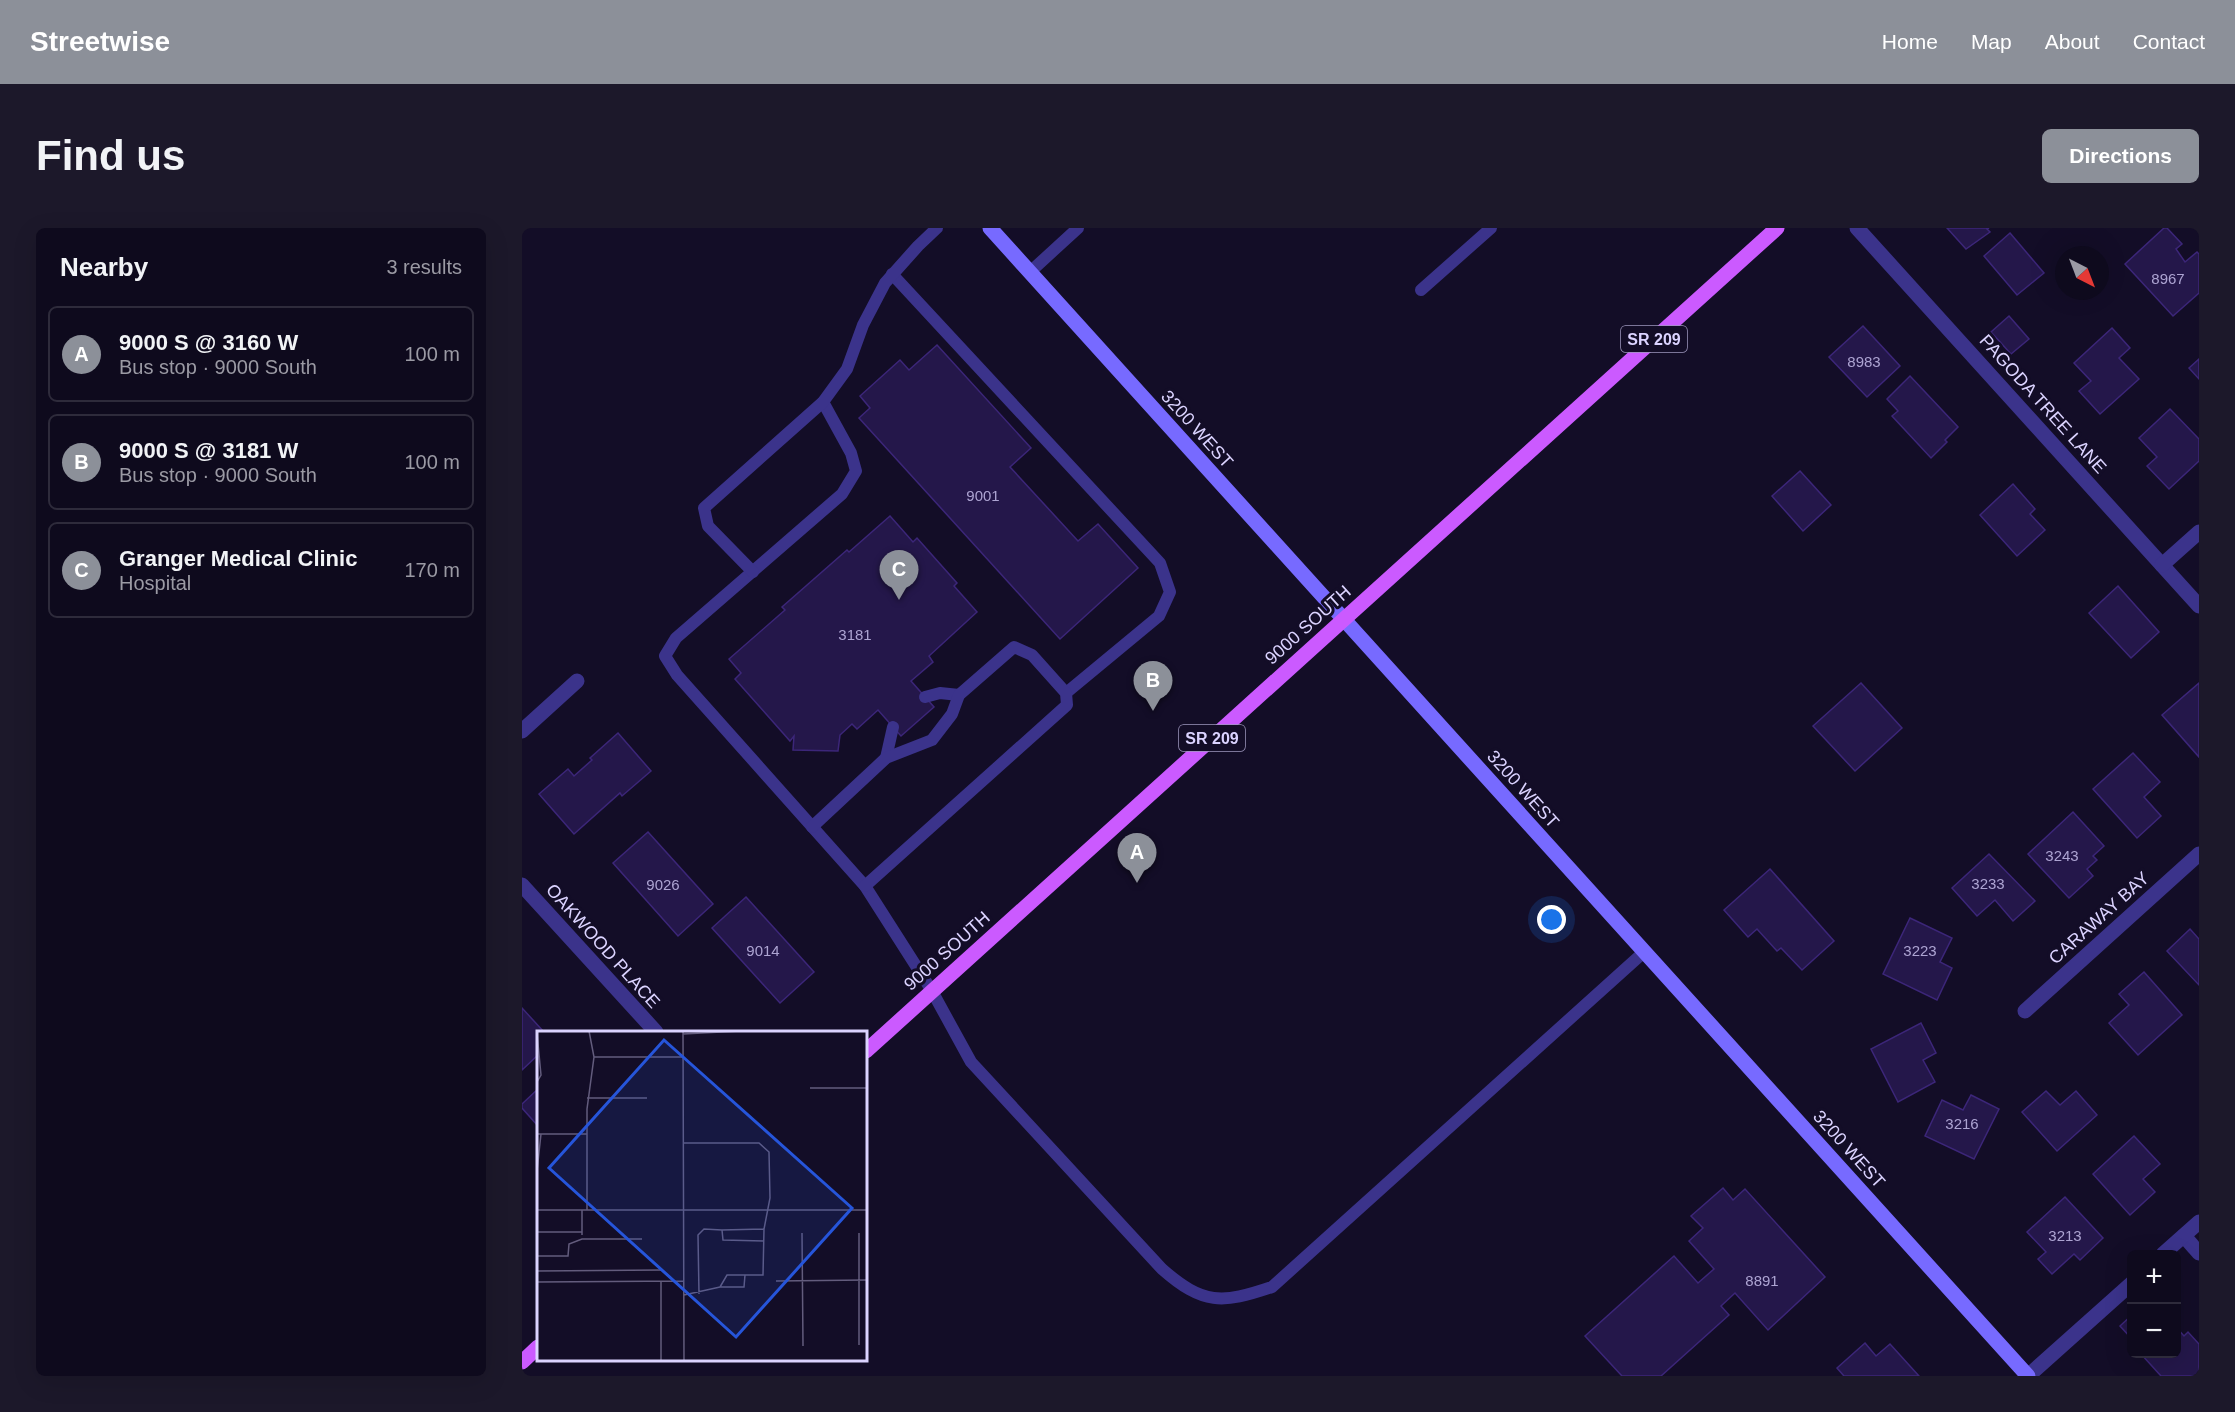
<!DOCTYPE html>
<meta charset="utf-8">
<style>
:root{--surface:#0e0a1d;--page:#1c182a;--text:#f1f3f6;--muted:#9b9aa4;--line:#2e2b3b;--accent:#8c9099}
body{margin:0;font-family:Helvetica,sans-serif;background:var(--page);color:var(--text)}
.controls{position:absolute;right:18px;bottom:18px;display:grid;overflow:hidden;border-radius:9px;box-shadow:0 6px 24px #0002}
.controls button{width:54px;height:54px;display:grid;place-items:center;padding:0;border:0;border-bottom:2px solid var(--line);background:var(--surface);color:var(--text);font:30px sans-serif}
.compass{position:absolute;left:1533px;top:18px;width:54px;height:54px;border-radius:50%;background:var(--surface);box-shadow:0 6px 24px #0002;rotate:138deg}
.you{position:absolute;left:1030px;top:692px;width:21px;height:21px;margin:-15px;border:4px solid #fff;border-radius:50%;background:#1a73e8;box-shadow:0 0 0 9px #1a73e833}
.badge{display:grid;place-items:center;width:39px;height:39px;border-radius:50%;background:var(--accent);color:#fff;font-size:20px;font-weight:700}
.pin{position:absolute;translate:-50% -50px;filter:drop-shadow(0 2px 3px #0008)}
.pin::after{content:'';position:absolute;top:32px;width:21px;height:18px;background:inherit;clip-path:polygon(0 0,100% 0,50% 100%)}
.list{margin:0;padding:0;list-style:none}
h2{display:flex;justify-content:space-between;align-items:center;height:78px;margin:0;padding:0 24px;font-size:26px}
h2 small{font-size:20px;font-weight:400;color:var(--muted)}
.list li{display:grid;grid-template-columns:39px 1fr auto;gap:18px;align-items:center;box-sizing:border-box;height:96px;margin:0 12px 12px;padding:0 12px;border:2px solid var(--line);border-radius:9px}
.list b{display:block;font-size:22px;white-space:nowrap}
.list p{margin:0;font-size:20px;white-space:nowrap;color:var(--muted)}
.list em{font-size:20px;font-style:normal;color:var(--muted)}
.map{position:relative;flex:none;width:1677px;height:1148px;overflow:hidden;border-radius:9px}
header{display:flex;align-items:center;gap:36px;box-sizing:border-box;height:84px;padding:0 30px;background:var(--accent);color:#fff}
header strong{font-size:28px}
nav{display:flex;gap:33px;margin-inline-start:auto;font-size:21px}
.intro{display:flex;align-items:center;justify-content:space-between;box-sizing:border-box;height:144px;padding:0 36px}
h1{margin:0;font-size:42px}
.button{padding:15px 27px;border-radius:9px;background:var(--accent);color:#fff;font-size:21px;font-weight:700}
main{display:flex;gap:36px;padding:0 36px}
aside{flex:1;background:var(--surface);border-radius:9px;box-shadow:0 6px 24px #0002}
.map>svg:first-child{display:block}
.building{fill:#24174a;stroke:#3c2679;stroke-width:1.5}
.lines{fill:none;stroke-linecap:round;stroke-linejoin:round}
.lane{stroke:#3b338b;stroke-width:12}
.street{stroke:#3b338b;stroke-width:15}
.secondary{stroke:#776aff;stroke-width:15}
.primary{stroke:#cb5aff;stroke-width:15}
.labels{text-anchor:middle;dominant-baseline:central;stroke-width:6;stroke-linejoin:round;paint-order:stroke}
.number-label{font-size:15px;fill:#ada4d2}
.shield{fill:#130d27;stroke:#9f98be;stroke-width:1.5}
.shield-label{font-size:16px;font-weight:bold;fill:#dbd3ff}
.street-label{font-size:18px;fill:#dbd3ff;stroke:#130d27}
.inset-road{fill:none;stroke:#635c7d;stroke-width:1.5}
.view{fill:#2655da;fill-opacity:0.15;stroke:#2655da;stroke-width:3}
.inset-edge{fill:none;stroke:#dbd3ff;stroke-width:3}
</style>
<header>
<strong>Streetwise</strong>
<nav><a>Home</a><a>Map</a><a>About</a><a>Contact</a></nav>
</header>
<div class="intro"><h1>Find us</h1><a class="button">Directions</a></div>
<main>
<aside>
<h2>Nearby<small>3 results</small></h2>
<ul class="list">
<li><span class="badge">A</span><div><b>9000 S @ 3160 W</b><p>Bus stop · 9000 South</p></div><em>100 m</em></li>
<li><span class="badge">B</span><div><b>9000 S @ 3181 W</b><p>Bus stop · 9000 South</p></div><em>100 m</em></li>
<li><span class="badge">C</span><div><b>Granger Medical Clinic</b><p>Hospital</p></div><em>170 m</em></li>
</ul>
</aside>
<div class="map">
<svg width="1677" height="1148" viewBox="0 0 1677 1148">
<rect width="100%" height="100%" fill="#130d27"/>
<g class="building">
<polygon points="1425,0 1467,0 1465,1 1468,4 1444,21"/>
<polygon points="1642,0 1645,0 1660,16 1654,21 1663,34 1675,24 1677,26 1677,65 1651,88 1603,36"/>
<polygon points="1488,5 1522,45 1495,67 1462,28"/>
<polygon points="1487,88 1507,111 1489,126 1469,104"/>
<polygon points="1341,98 1378,138 1345,169 1307,129"/>
<polygon points="1590,100 1608,120 1597,130 1617,151 1578,186 1557,163 1569,153 1552,135"/>
<polygon points="415,117 509,220 488,239 556,313 576,296 616,340 538,411 337,190 348,180 338,168 378,132 387,142"/>
<polygon points="1677,131 1677,151 1667,140"/>
<polygon points="1388,148 1436,199 1423,212 1425,214 1409,230 1370,188 1376,183 1365,171"/>
<polygon points="1648,181 1677,211 1677,233 1647,261 1625,238 1635,229 1617,210"/>
<polygon points="1278,243 1309,277 1281,303 1250,268"/>
<polygon points="1491,256 1513,281 1508,286 1523,302 1495,328 1458,287"/>
<polygon points="368,288 391,314 395,310 435,355 432,358 455,384 407,428 411,434 389,453 412,479 379,508 356,482 335,501 330,496 318,507 316,523 271,522 272,508 268,513 213,451 219,445 207,431 263,382 260,379 325,322 327,324"/>
<polygon points="1596,358 1637,404 1609,430 1567,385"/>
<polygon points="1339,455 1380,500 1333,543 1291,498"/>
<polygon points="1677,455 1677,529 1640,487"/>
<polygon points="96,505 129,543 100,568 98,565 52,606 17,566 46,541 52,548 70,532 68,530"/>
<polygon points="1611,525 1638,554 1622,569 1639,588 1615,610 1571,561"/>
<polygon points="1551,584 1582,618 1571,628 1575,632 1565,641 1571,648 1547,670 1506,626"/>
<polygon points="126,604 191,676 156,708 91,635"/>
<polygon points="1467,626 1513,673 1491,693 1473,672 1455,688 1430,660"/>
<polygon points="1248,641 1312,713 1280,742 1259,720 1255,723 1235,701 1226,709 1202,682"/>
<polygon points="224,669 292,744 258,775 190,700"/>
<polygon points="1388,690 1430,710 1418,734 1430,740 1415,772 1361,746"/>
<polygon points="1668,701 1677,711 1677,757 1645,723"/>
<polygon points="1622,744 1660,787 1616,827 1587,795 1607,777 1597,766"/>
<polygon points="0,780 22,804 16,804 16,827 0,842"/>
<polygon points="1399,795 1414,825 1401,832 1413,854 1376,874 1349,821"/>
<polygon points="16,861 16,898 0,880 0,876"/>
<polygon points="1524,863 1538,877 1554,863 1575,887 1535,923 1500,884"/>
<polygon points="1449,867 1477,881 1452,931 1403,908 1420,872 1441,882"/>
<polygon points="1612,908 1638,936 1621,951 1633,964 1608,987 1571,946"/>
<polygon points="1201,960 1211,972 1223,961 1303,1049 1246,1102 1213,1065 1199,1078 1207,1087 1139,1148 1100,1148 1063,1108 1152,1028 1176,1055 1192,1041 1167,1013 1181,1000 1169,988"/>
<polygon points="1543,969 1581,1010 1558,1032 1552,1026 1530,1046 1516,1031 1524,1024 1505,1004"/>
<polygon points="1610,1087 1610,1111 1598,1098"/>
<polygon points="1654,1099 1662,1108 1666,1104 1677,1116 1677,1148 1639,1148 1619,1126 1654,1126"/>
<polygon points="1343,1115 1354,1128 1368,1116 1397,1148 1322,1148 1315,1140"/>
</g>
<g class="lines">
<g class="lane">
<polyline points="508,44 556,0"/>
<polyline points="370,46 638,335 648,364 637,388 544,465"/>
<polyline points="899,62 969,0"/>
<path d="M301,174L329,225L334,243L320,266L154,410L143,428L155,447L343,658L410,763L449,834L640,1041C681,1077 700,1076 750,1059L1122,724"/>
<polyline points="231,344 186,298 182,280 301,174 325,141 341,97 363,55 396,18 415,0"/>
<polyline points="403,469 418,465 437,467"/>
<polyline points="364,530 371,499"/>
<polyline points="290,599 364,530 410,512 430,486 437,467 492,419 510,427 544,465 545,477 343,658"/>
</g>
<g class="street">
<polyline points="1335,0 1677,378"/>
<polyline points="1640,337 1677,304"/>
<polyline points="0,503 55,453"/>
<polyline points="0,657 134,804"/>
<polyline points="1503,783 1677,626"/>
<polyline points="1662,1008 1677,1025"/>
<polyline points="1641,1026 1677,994"/>
<polyline points="1506,1148 1610,1055"/>
</g>
<polyline class="secondary" points="468,0 1506,1148"/>
<g class="primary">
<polyline points="344,823 1255,0"/>
<polyline points="0,1134 16,1119"/>
</g>
</g>
<g class="labels">
<g class="number-label">
<text x="1646" y="50">8967</text>
<text x="1342" y="133">8983</text>
<text x="461" y="267">9001</text>
<text x="333" y="406">3181</text>
<text x="1540" y="627">3243</text>
<text x="1466" y="655">3233</text>
<text x="141" y="656">9026</text>
<text x="241" y="722">9014</text>
<text x="1398" y="722">3223</text>
<text x="1440" y="895">3216</text>
<text x="1543" y="1007">3213</text>
<text x="1240" y="1052">8891</text>
</g>
<g class="shield">
<rect x="1099" y="98" width="66" height="26" rx="4.5"/>
<rect x="657" y="497" width="66" height="26" rx="4.5"/>
</g>
<g class="shield-label">
<text x="1132" y="111">SR 209</text>
<text x="690" y="510">SR 209</text>
</g>
<g class="street-label">
<text transform="translate(1521 176) rotate(48)">PAGODA TREE LANE</text>
<text transform="translate(675 201) rotate(48)">3200 WEST</text>
<text transform="translate(786 397) rotate(-42)">9000 SOUTH</text>
<text transform="translate(1001 561) rotate(48)">3200 WEST</text>
<text transform="translate(1577 690) rotate(-42)">CARAWAY BAY</text>
<text transform="translate(81 718) rotate(48)">OAKWOOD PLACE</text>
<text transform="translate(425 723) rotate(-42)">9000 SOUTH</text>
<text transform="translate(1327 921) rotate(48)">3200 WEST</text>
</g>
</g>
<g transform="translate(15 803)">
<rect width="330" height="330" fill="#130d27"/>
<path class="inset-road" d="M66,0H107M146,0L147,330M0,2L4,44L0,51M146,3L204,0M57,26H146M273,57H330M50,67H110M0,103H50M146,112H222L232,121L233,167L227,198L226,244H190L183,256M0,140L4,103M0,179H330M50,179V78L57,26L52,0M0,201H45M265,202L266,315M322,202V314M45,204V179M227,210L186,209L185,199L227,198M0,225H31L32,213L45,208H105M0,240L125,239M239,250L330,249M0,251L147,250M162,263L161,204L167,198L185,199M147,264L183,256H207L208,244M124,330V250"/>
<path class="view" d="M127,9L315,177L199,306L12,137Z"/>
<rect width="330" height="330" class="inset-edge"/>
</g>
</svg>
<div class="controls">
<button>+</button>
<button>−</button>
</div>
<svg class="compass" viewBox="-18 -18 36 36"><path d="M0-13l5 13h-10z" fill="#e53935"/><path d="M0 13l5-13h-10z" fill="#9b9aa4"/></svg>
<div class="you"></div>
<div class="pin badge" style="left:615px;top:655px">A</div>
<div class="pin badge" style="left:631px;top:483px">B</div>
<div class="pin badge" style="left:377px;top:372px">C</div>
</div>
</main>
